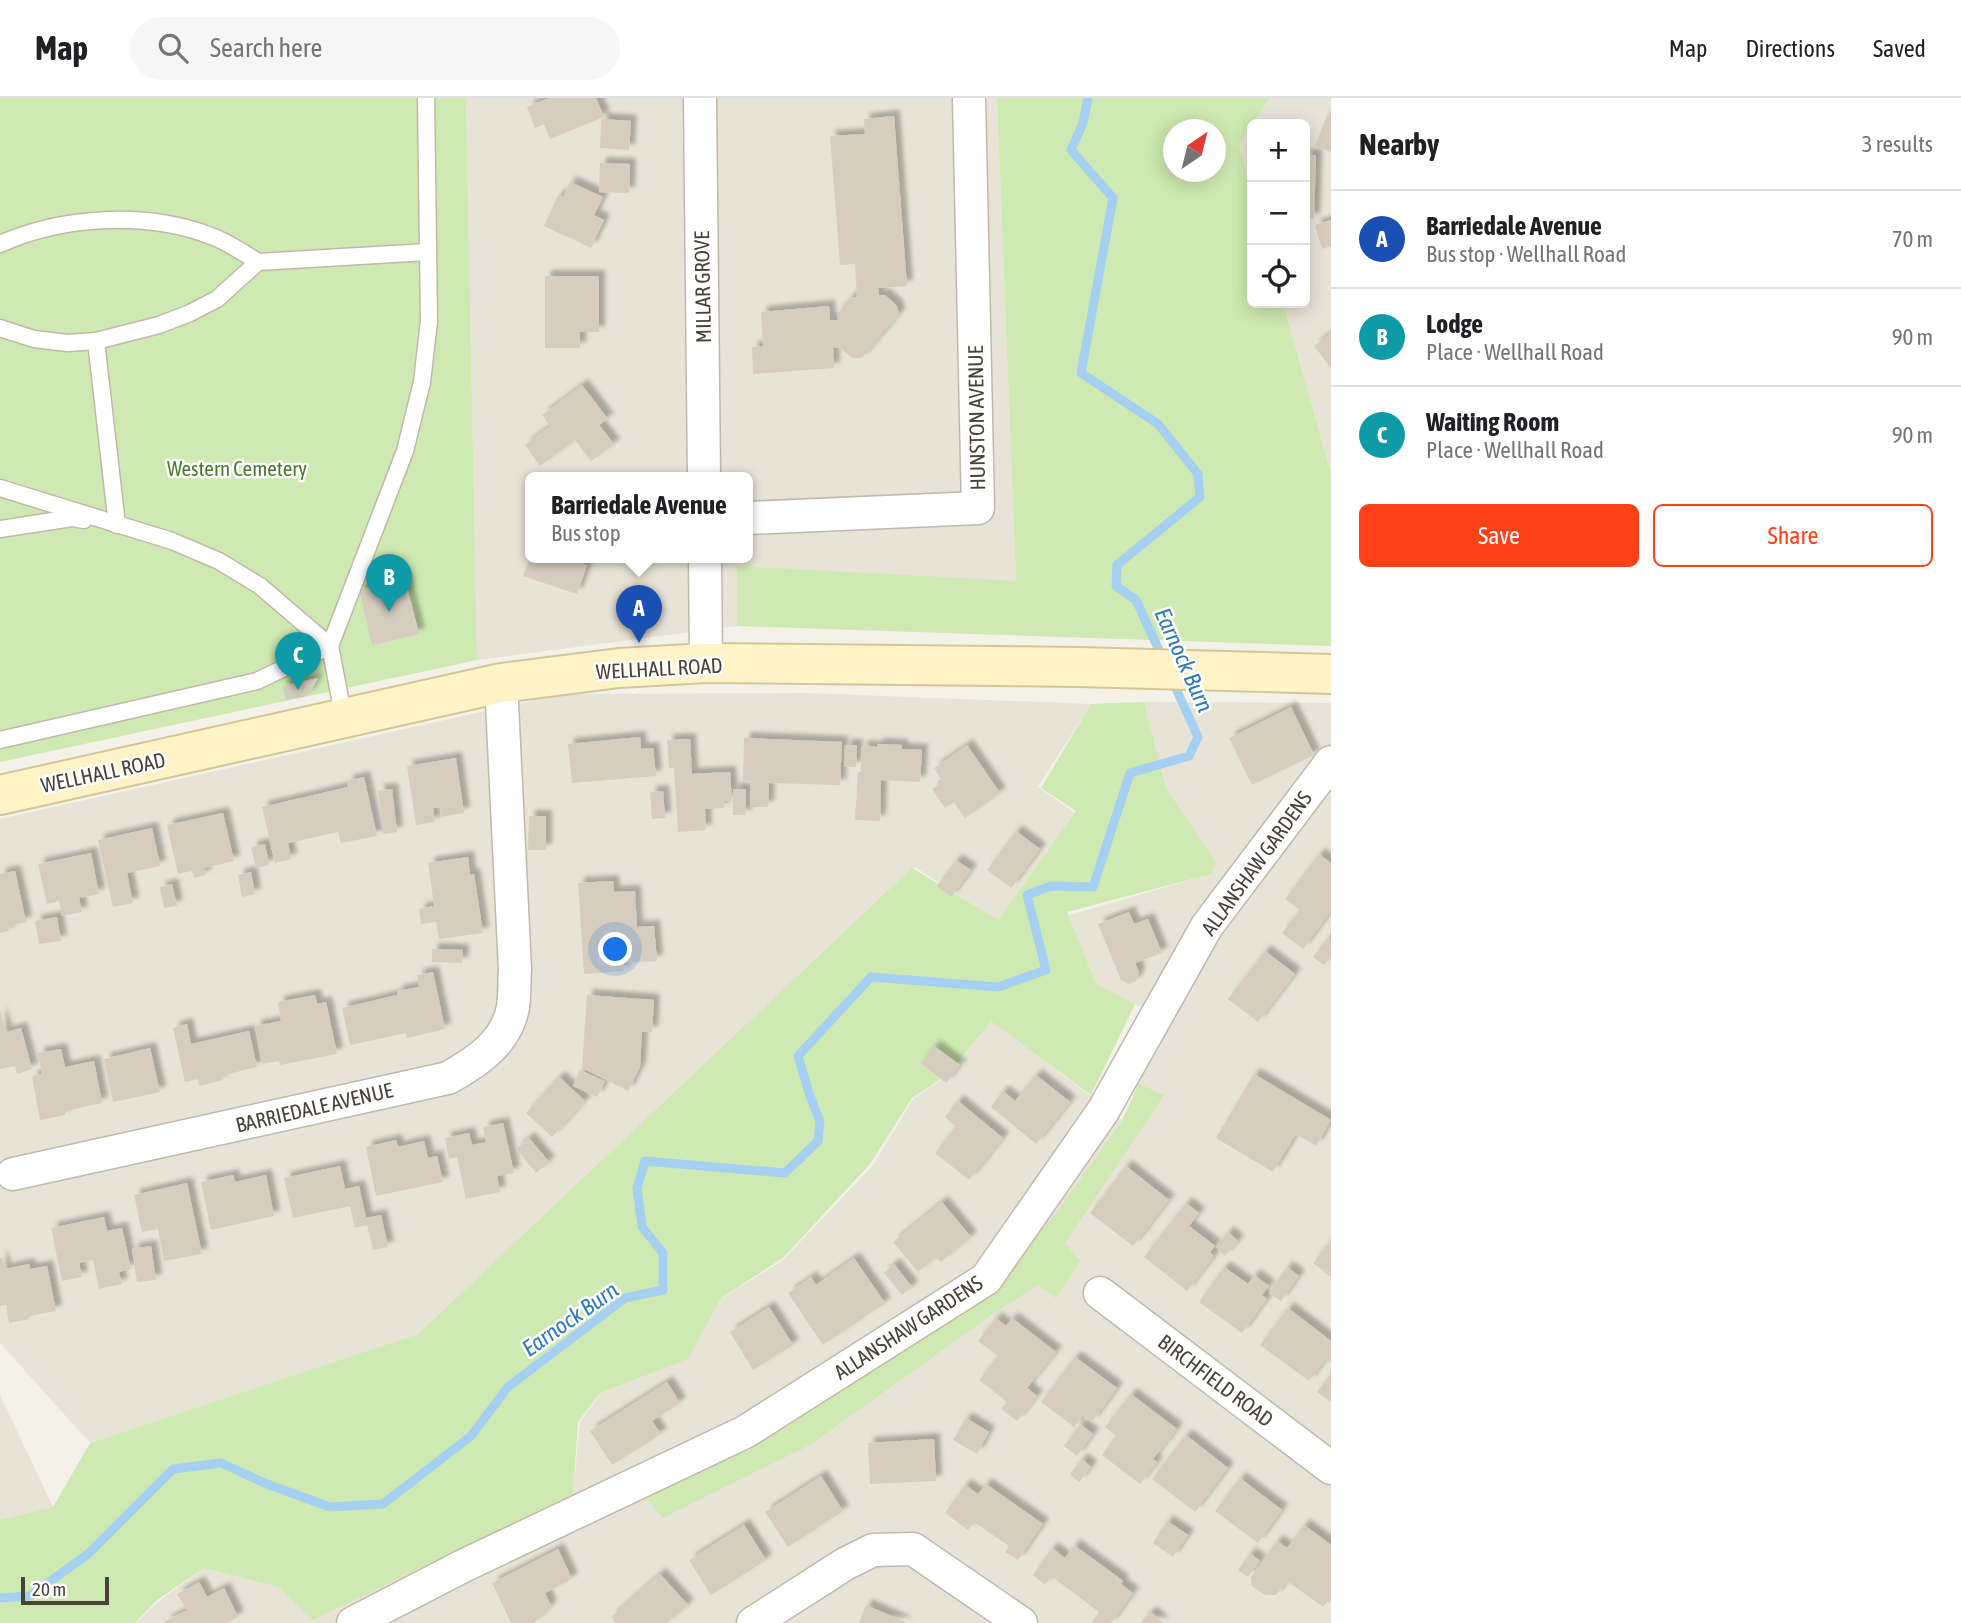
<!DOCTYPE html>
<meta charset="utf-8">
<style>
:root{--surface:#fff;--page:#f6f6f6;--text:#202124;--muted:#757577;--line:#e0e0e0;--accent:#fc4018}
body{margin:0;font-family:"Asap Condensed",sans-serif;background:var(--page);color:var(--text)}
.controls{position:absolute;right:21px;top:21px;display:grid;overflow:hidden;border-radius:10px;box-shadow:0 4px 18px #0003}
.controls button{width:63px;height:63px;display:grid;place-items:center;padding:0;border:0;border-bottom:2px solid var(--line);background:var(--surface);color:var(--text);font:35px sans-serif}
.compass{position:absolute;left:1163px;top:21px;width:63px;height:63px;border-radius:50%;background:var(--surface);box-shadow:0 4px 18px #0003;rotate:35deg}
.scale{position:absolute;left:21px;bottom:18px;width:88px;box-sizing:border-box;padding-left:7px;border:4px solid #484237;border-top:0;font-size:19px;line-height:24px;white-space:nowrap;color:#484237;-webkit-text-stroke:5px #fff;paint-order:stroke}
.you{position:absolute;left:616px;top:852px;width:24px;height:24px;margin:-18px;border:5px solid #fff;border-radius:50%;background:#1a73e8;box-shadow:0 0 0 10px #1a73e833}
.badge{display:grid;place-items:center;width:46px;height:46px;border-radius:50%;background:var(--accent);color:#fff;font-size:23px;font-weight:700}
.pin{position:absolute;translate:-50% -58px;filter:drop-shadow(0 2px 4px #0008)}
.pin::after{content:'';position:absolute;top:37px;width:24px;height:21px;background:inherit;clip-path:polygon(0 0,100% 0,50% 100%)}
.popup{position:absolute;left:525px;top:374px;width:228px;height:91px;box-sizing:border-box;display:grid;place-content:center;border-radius:10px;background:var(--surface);filter:drop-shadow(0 2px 5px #0005);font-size:23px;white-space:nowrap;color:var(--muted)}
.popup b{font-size:26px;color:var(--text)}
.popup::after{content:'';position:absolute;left:50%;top:100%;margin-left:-14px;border:14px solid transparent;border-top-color:var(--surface)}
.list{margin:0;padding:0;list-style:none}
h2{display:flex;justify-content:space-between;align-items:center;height:91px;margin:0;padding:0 28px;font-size:30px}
h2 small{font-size:23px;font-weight:400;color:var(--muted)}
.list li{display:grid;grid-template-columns:46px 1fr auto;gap:21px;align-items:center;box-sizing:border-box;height:98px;padding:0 28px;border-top:2px solid var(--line)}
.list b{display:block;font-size:26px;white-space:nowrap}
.list p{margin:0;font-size:23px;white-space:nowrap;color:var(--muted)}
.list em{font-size:23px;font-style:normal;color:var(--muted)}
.actions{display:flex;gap:14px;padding:21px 28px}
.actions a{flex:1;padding:16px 0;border:2px solid var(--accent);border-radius:10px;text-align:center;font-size:24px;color:var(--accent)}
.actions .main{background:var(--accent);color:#fff}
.icon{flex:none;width:38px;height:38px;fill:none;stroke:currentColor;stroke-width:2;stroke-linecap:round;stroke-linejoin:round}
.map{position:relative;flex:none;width:1331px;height:1525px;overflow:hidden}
header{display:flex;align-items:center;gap:42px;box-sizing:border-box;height:98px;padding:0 35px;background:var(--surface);border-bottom:2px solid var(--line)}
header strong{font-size:33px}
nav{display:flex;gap:38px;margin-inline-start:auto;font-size:24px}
.search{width:490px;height:63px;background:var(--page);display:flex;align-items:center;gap:18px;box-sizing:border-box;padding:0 24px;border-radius:38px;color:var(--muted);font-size:26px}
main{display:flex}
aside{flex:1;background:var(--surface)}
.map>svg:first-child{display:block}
.residential{fill:#e8e3d7;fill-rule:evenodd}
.green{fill:#cee9b1;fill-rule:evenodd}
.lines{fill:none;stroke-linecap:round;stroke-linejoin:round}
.stream{stroke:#a5d0f2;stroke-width:9}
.building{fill:#d6cdbe;filter:url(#shadow)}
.lane-casing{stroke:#c0b9ab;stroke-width:19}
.street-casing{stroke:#c0b9ab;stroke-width:35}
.secondary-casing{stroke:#d5c698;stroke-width:42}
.lane{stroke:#fff;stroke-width:16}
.street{stroke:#fff;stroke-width:32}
.secondary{stroke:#fff3c8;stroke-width:38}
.labels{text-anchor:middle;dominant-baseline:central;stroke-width:5;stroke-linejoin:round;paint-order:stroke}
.street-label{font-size:21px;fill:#484237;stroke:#fff}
.park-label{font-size:21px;fill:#467c29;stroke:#fff}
.water-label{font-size:23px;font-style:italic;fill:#2e79b6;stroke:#fff}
</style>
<header>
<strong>Map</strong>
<div class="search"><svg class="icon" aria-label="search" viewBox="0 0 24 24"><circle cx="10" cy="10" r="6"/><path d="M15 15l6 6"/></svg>Search here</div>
<nav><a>Map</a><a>Directions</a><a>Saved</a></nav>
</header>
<main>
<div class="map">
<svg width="1331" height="1525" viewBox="0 0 1331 1525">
<defs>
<filter id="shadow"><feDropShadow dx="6" dy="-6" stdDeviation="2" flood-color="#0004"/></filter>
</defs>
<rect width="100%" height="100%" fill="#f4f1e9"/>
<g class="residential">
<path d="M466,0H997L1016,484L737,468V528L477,562ZM530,379H748V459H530Z"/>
<polygon points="1270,0 1331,0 1331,376 1283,205 1305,205 1305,26 1252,26 1252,95 1239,46"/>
<polygon points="805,595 1091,606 1038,689 1075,715 997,823 915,769 418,1236 90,1345 0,1245 0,721 562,596"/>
<polygon points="1144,604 1331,605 1331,1525 136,1525 159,1503 204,1470 278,1489 573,1396 580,1324 600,1296 688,1261 719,1202 783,1162 873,1067 914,1000 951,976 991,922 1122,1022 1167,923 1096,886 1067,818 1210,776 1216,764 1166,690"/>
<polygon points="0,1297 53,1409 0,1422"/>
</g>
<g class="green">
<polygon points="0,0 466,0 477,562 0,664"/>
<path d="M997,0H1270L1239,46L1252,95V205H1283L1331,376V548L737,528V468L1016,483ZM1174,32H1216V74H1174Z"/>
<polygon points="1144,604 1166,690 1216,764 1211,776 1067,814 1096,886 1135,906 1091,997 991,923 950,975 912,1000 870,1066 783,1160 721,1200 688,1261 599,1296 578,1324 573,1396 313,1522 278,1489 204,1470 157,1502 135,1525 0,1525 0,1422 53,1409 90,1345 418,1236 912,770 998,822 1076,713 1041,690 1091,606"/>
<polygon points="1139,986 1164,997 1065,1145 1080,1163 1056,1200 1038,1187 994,1215 810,1347 663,1420 646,1400 738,1353 994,1190 1060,1110 1122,1023"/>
</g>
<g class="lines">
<g class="stream">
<polyline points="1088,0 1083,25 1071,52 1113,100 1081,275 1158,326 1198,376 1200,399 1117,467 1116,488 1136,502 1164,563"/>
<polyline points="0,1500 30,1498 88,1456 173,1371 221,1365 267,1386 330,1409 383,1406 471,1338 508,1289 625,1200 663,1192 663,1155 642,1129 637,1090 645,1063 785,1075 818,1043 820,1024 810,998 798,958 871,879 998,889 1046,872 1027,797 1051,788 1093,789 1130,675 1189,658 1198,639 1172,582"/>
</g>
</g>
<g class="building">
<polygon points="549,0 596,0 604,19 550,41 544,26 535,30 527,9"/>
<polygon points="1327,17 1331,19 1331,54 1315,48"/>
<polygon points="894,18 907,188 878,190 879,197 885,197 897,208 899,216 862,260 852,260 840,250 833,249 834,270 753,276 752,249 763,248 761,214 829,208 830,222 838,222 837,216 851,199 857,199 855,166 840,167 830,38 865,36 864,21"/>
<polygon points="601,21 631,23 629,52 600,50"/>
<polygon points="1305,57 1316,57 1314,121 1305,121"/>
<polygon points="600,65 630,66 629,95 599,94"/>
<polygon points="570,84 603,99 594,117 604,122 591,150 544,128 558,97 563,99"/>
<polygon points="1331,122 1331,148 1322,151 1315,127"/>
<polygon points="545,178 599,178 599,234 580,234 580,250 545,250"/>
<polygon points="1331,235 1331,270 1314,248"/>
<polygon points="582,287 608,321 599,327 614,346 591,363 575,342 540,368 525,347 550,328 542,317"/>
<polygon points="530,459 563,459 587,467 577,496 523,478"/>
<polygon points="405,481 419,536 372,547 359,492"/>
<polygon points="318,580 310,595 303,599 286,602 282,588"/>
<polygon points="1291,609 1314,657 1252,687 1229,640"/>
<polygon points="640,639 641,651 653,650 656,678 572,685 568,646"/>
<polygon points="744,640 842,644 840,687 769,685 768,709 750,709 751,683 743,683"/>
<polygon points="690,641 692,676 730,674 732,703 724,703 724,710 705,711 706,732 678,734 674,670 669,670 667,642"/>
<polygon points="877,646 902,647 902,651 922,652 920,684 881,682 880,723 855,722 858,674 861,674 862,648 877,649"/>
<polygon points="845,647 857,647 856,669 844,669"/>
<polygon points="967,647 1000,695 965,720 954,704 945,710 932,691 943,684 934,670"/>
<polygon points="456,660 464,715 441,719 440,709 433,710 435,724 416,727 407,668"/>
<polygon points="364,679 377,738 341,745 338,734 288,745 291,761 275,765 262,709 348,689 347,683"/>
<polygon points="392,691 397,734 383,736 378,692"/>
<rect x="733" y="691" width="13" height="26"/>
<polygon points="663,693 665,720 652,721 650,694"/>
<polygon points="223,715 234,763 204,770 206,777 194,780 192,773 178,776 167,727"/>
<polygon points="529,718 546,718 546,752 528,752"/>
<polygon points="152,730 160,768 127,775 133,805 113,809 98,742"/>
<polygon points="1016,733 1040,751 1011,790 987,772"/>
<polygon points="265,746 269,767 256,770 251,749"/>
<polygon points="91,755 99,796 79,800 82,814 62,818 59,803 47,806 38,766"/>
<polygon points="1319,756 1331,765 1331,813 1303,851 1282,835 1300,812 1285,801"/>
<polygon points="468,759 470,777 474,776 483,835 439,841 436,824 421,826 419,811 434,808 428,765"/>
<polygon points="956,762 971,772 951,799 937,788"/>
<polygon points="15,773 26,824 8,828 9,833 0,835 0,776"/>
<polygon points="251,774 255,796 242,799 238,777"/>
<polygon points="613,783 614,794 635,793 637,829 654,828 657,863 623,865 624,873 584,876 578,785"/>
<polygon points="172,786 177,808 164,810 160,789"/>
<polygon points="1129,814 1134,826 1148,821 1162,855 1135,865 1139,874 1136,883 1128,886 1121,882 1098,826"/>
<polygon points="57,819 61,843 39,846 35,823"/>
<polygon points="1328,840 1331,842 1331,859 1324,867 1313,859"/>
<polygon points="432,851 463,852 462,865 432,864"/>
<polygon points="1265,853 1295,876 1258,924 1228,901"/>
<polygon points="433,874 445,931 407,940 406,935 350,947 342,910 397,897 397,893 419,889 417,877"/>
<polygon points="315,897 317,906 326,904 337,956 280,967 279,963 262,966 255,928 281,923 278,904"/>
<polygon points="587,897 654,902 652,934 642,934 640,969 628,993 582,970"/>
<polygon points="0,913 6,934 21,930 32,971 17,976 15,968 0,971"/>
<polygon points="187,926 191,946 249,933 257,969 220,978 223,982 199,988 198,981 185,984 173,930"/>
<polygon points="934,948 960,967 946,985 921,965"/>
<polygon points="150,950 160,994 113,1004 104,961"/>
<polygon points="61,951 65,969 94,963 102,1005 65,1013 65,1017 40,1022 32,978 42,976 38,955"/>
<polygon points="580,972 605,983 597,999 573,988"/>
<polygon points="1254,976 1331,1022 1316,1048 1296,1036 1273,1074 1216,1040"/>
<polygon points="1036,977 1070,1004 1036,1046 991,1009 1003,993 1015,1003"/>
<polygon points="559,979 585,1003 552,1039 526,1015"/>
<polygon points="958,1003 1003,1040 969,1082 935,1055 956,1029 945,1019"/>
<polygon points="503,1025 514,1075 497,1078 500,1094 466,1101 457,1059 449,1061 445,1040 469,1035 472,1047 486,1044 483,1029"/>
<polygon points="529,1040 549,1064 536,1075 516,1051"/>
<polygon points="396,1042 398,1049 424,1043 428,1060 437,1058 443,1084 376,1098 366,1049"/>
<polygon points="340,1068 345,1091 359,1088 366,1120 381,1117 388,1149 373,1152 367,1127 355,1130 350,1108 293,1120 284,1080"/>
<polygon points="1126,1068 1169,1102 1133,1148 1090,1115"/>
<polygon points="233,1077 235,1084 266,1077 274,1118 211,1132 201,1084"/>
<polygon points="187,1085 202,1156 164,1163 158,1131 142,1134 134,1097"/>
<polygon points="942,1104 971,1139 941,1164 936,1159 918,1174 893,1144"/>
<polygon points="1186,1105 1199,1115 1189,1128 1215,1148 1210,1154 1214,1158 1187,1193 1144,1159"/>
<polygon points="104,1119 107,1133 122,1130 131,1171 119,1174 122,1186 99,1191 93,1162 79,1165 82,1179 62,1183 51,1130"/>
<polygon points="1228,1134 1238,1143 1225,1158 1216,1149"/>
<polygon points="1331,1143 1331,1179 1313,1165"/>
<polygon points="151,1148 156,1182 137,1184 132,1151"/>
<polygon points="2,1159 5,1171 29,1166 30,1171 47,1168 56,1213 29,1218 29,1221 9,1225 6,1207 0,1208 0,1160"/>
<polygon points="854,1160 885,1205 823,1247 788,1195 811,1179 816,1187"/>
<polygon points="894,1166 912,1189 902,1197 884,1175"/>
<polygon points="1224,1169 1248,1186 1254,1177 1269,1188 1262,1197 1267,1201 1242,1235 1199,1204"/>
<polygon points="1287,1169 1299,1178 1281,1203 1269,1195"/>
<polygon points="769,1209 793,1247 753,1272 730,1234"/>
<polygon points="1288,1210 1331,1243 1331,1265 1326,1261 1309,1283 1260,1247"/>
<polygon points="996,1220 1006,1228 1012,1220 1056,1254 1027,1290 1037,1298 1017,1323 1001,1311 1007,1304 979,1282 998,1258 978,1243"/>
<polygon points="1075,1259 1117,1290 1092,1324 1083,1317 1074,1329 1041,1304"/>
<polygon points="1331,1276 1331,1304 1317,1294"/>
<polygon points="667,1284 680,1305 652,1323 661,1336 612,1367 590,1333"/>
<polygon points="1131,1296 1177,1331 1153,1361 1157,1364 1140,1386 1102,1357 1116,1338 1105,1329"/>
<polygon points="966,1320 989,1334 977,1356 953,1342"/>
<polygon points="1080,1326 1093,1336 1077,1358 1064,1348"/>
<polygon points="1186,1337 1228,1370 1195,1414 1152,1381"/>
<polygon points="934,1341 936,1383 870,1386 868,1345"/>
<polygon points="1082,1361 1091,1369 1079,1384 1070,1376"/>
<polygon points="821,1378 843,1413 788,1449 765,1414"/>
<polygon points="1240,1380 1282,1412 1258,1445 1215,1413"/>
<polygon points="986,1386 1043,1426 1018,1462 1005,1454 1009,1448 974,1424 968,1432 945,1415 965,1387 978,1396"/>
<polygon points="1167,1423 1188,1437 1173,1459 1153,1445"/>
<polygon points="744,1427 766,1462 711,1497 689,1462"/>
<polygon points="1304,1427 1331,1447 1331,1498 1323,1509 1287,1483 1276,1497 1265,1497 1252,1488 1251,1479 1277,1443 1287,1450"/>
<polygon points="1074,1447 1123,1483 1121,1486 1133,1495 1111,1525 1094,1525 1092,1524 1099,1514 1051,1478 1045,1487 1033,1477 1052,1450 1065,1460"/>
<polygon points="558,1451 572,1481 545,1495 551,1508 534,1525 511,1525 492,1485"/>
<polygon points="1250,1455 1260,1463 1248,1479 1238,1472"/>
<polygon points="660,1476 688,1507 667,1525 616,1525 611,1519"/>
<polygon points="199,1484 207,1499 224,1490 238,1519 226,1525 162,1525 187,1512 177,1496"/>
<polygon points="866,1507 907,1525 859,1525"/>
<polygon points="1151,1514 1163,1525 1140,1525"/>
</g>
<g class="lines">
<defs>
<g id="lane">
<path d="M0,146C63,118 146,113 211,138C228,144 244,155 258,164"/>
<polyline points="0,230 34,241 68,245 96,243 159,227 190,215 217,201 258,164 427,154"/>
<polyline points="96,243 117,427"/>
<polyline points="0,390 172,443 219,463 260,488 330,548"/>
<polyline points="0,431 72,420 84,422"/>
<polyline points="344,621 330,548 405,353 422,284 429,223 426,0"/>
<polyline points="0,642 257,583 330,548"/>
</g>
<g id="street">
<polyline points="700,0 704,379"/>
<polyline points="748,420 978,410 969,0"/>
<polyline points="705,459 706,565"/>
<path d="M13,1076L448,980C477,964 507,944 513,909C515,897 514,883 515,871L501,585"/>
<polyline points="1100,1195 1331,1370"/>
<polyline points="353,1525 463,1468 745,1334 986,1181 1103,1013 1207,828 1331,664"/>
<polyline points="753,1525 845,1466 873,1452 913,1451 1021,1525"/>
</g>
<polyline id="secondary" points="0,697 501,585 619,570 706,565 1078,569 1331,576"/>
</defs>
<use href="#lane" class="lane-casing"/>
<use href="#street" class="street-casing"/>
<use href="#secondary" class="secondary-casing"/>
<use href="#lane" class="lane"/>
<use href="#street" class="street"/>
<use href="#secondary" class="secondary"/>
</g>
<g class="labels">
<g class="street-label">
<text transform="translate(702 189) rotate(-91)">MILLAR GROVE</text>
<text transform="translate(976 320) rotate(-91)">HUNSTON AVENUE</text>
<text transform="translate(659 570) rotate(-3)">WELLHALL ROAD</text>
<text transform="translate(103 674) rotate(-12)">WELLHALL ROAD</text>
<text transform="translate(1256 765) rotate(-54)">ALLANSHAW GARDENS</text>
<text transform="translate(314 1009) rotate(-13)">BARRIEDALE AVENUE</text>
<text transform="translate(908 1229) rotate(-33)">ALLANSHAW GARDENS</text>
<text transform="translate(1216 1282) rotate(37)">BIRCHFIELD ROAD</text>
</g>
<g class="park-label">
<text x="237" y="370">Western Cemetery</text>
</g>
<g class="water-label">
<text transform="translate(1184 562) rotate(66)">Earnock Burn</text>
<text transform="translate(570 1221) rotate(-35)">Earnock Burn</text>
</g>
</g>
</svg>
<div class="controls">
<button>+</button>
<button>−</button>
<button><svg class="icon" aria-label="locate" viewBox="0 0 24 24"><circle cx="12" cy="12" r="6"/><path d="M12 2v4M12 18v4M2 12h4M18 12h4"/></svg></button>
</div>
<svg class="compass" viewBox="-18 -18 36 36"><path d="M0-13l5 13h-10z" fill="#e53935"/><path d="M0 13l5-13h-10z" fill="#757577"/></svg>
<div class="scale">20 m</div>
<div class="you"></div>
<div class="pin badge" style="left:639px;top:545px;background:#1a4fb4">A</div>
<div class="popup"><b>Barriedale Avenue</b>Bus stop</div>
<div class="pin badge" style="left:389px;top:514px;background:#0f9aa8">B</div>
<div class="pin badge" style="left:298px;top:592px;background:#0f9aa8">C</div>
</div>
<aside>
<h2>Nearby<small>3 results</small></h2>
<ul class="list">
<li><span class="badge" style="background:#1a4fb4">A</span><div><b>Barriedale Avenue</b><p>Bus stop · Wellhall Road</p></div><em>70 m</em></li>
<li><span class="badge" style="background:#0f9aa8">B</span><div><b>Lodge</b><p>Place · Wellhall Road</p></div><em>90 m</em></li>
<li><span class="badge" style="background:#0f9aa8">C</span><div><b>Waiting Room</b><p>Place · Wellhall Road</p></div><em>90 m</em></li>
</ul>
<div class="actions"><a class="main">Save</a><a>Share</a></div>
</aside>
</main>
